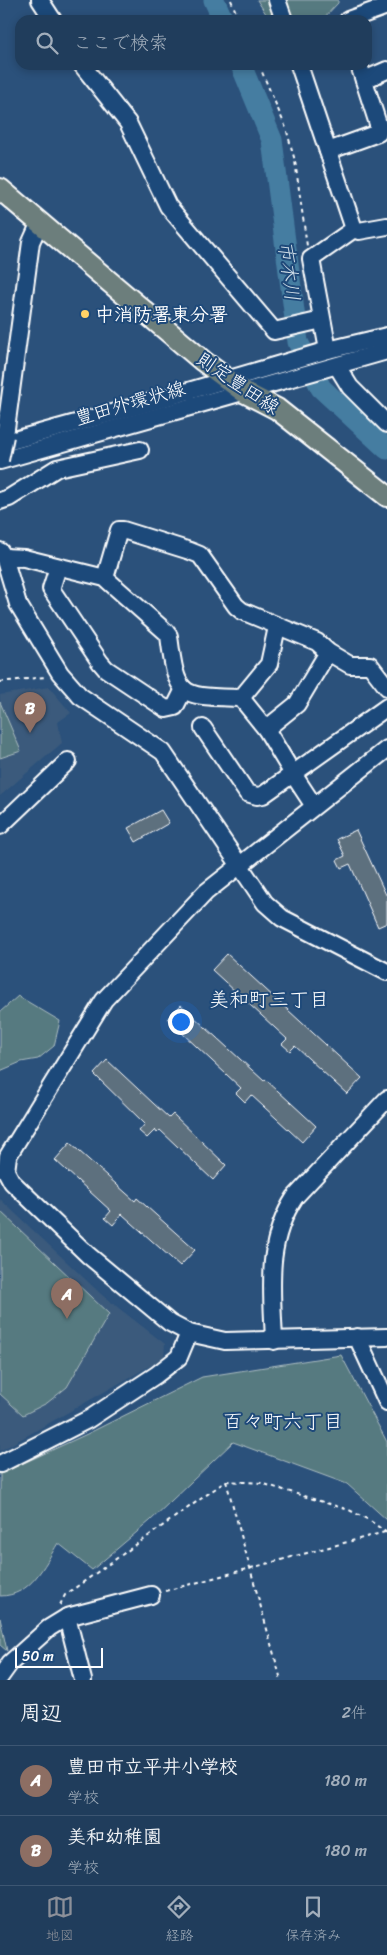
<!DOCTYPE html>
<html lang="ja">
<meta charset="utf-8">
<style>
:root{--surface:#203d5c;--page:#2d4865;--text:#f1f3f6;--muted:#a2aebb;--line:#3d5672;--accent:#8c9099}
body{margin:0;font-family:Sriracha,"Klee One",sans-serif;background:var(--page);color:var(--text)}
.scale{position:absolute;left:15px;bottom:12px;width:88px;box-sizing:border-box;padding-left:5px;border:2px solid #fff;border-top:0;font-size:14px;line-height:18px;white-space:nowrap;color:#fff;-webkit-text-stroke:4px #1f4a7a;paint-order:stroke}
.you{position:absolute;left:180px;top:1021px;width:18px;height:18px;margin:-12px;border:4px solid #fff;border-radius:50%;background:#1a73e8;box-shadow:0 0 0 8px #1a73e833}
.badge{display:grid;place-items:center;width:32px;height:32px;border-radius:50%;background:var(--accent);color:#fff;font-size:16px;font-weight:700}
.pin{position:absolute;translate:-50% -41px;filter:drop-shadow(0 1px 2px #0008)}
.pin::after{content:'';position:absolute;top:26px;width:18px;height:15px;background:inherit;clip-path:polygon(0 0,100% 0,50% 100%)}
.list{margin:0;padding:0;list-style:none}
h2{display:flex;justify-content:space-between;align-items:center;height:65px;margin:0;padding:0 20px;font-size:21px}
h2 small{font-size:16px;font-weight:400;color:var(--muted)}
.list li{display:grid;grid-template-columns:32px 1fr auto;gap:15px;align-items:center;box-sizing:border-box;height:70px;padding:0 20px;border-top:1px solid var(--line)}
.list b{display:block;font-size:19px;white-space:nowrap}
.list p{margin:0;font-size:16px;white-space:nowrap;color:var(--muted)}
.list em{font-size:16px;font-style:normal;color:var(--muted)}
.icon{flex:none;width:28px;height:28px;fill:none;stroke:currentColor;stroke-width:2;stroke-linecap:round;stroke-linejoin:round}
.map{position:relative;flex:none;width:387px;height:1680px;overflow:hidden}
.search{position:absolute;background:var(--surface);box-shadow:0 2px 8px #0003;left:15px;right:15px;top:15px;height:55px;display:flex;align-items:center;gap:12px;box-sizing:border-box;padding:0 18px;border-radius:15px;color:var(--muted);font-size:19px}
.sheet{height:205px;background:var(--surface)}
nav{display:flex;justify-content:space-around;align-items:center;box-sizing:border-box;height:70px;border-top:1px solid var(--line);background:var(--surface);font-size:14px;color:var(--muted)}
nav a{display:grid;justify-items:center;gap:2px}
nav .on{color:var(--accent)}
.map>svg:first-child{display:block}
.built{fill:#3a5a7c}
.green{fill:#577a80;stroke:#abbcc0}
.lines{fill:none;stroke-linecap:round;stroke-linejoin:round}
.river{stroke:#457da1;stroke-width:21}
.building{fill:#5d6f7e;stroke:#fff}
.minor-casing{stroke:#fff;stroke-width:20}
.major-casing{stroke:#fff;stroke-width:24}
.path{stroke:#fff;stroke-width:2;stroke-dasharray:4 4;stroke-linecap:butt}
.minor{stroke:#1f4a7a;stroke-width:16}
.major{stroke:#6c7e7c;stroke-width:20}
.minor-bridge-casing{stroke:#fff;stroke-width:20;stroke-linecap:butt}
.minor-bridge{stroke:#1f4a7a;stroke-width:16}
.poi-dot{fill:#ffd166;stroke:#1f4a7a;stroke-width:2}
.labels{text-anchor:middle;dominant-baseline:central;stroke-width:4;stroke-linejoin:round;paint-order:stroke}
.poi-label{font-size:19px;font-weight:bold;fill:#fff;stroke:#1f4a7a;text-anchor:start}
.street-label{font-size:19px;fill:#fff;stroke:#1f4a7a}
.water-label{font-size:20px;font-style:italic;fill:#d0dee8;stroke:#1f4a7a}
.neighbourhood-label{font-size:20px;fill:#fff;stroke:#1f4a7a}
</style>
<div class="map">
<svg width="387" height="1680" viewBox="0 0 387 1680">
<rect width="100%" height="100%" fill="#2b517b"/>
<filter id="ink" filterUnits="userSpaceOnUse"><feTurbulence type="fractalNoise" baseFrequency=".02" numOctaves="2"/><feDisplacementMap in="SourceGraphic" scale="10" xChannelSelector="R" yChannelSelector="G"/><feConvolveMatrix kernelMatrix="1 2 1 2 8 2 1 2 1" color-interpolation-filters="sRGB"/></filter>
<g filter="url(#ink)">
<g class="built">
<polygon points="49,687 71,713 58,722 62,743 0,796 0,695"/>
<polygon points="0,1199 102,1295 165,1344 164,1358 0,1451"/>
</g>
<g class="green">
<polygon points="257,0 338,0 338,3 322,20 270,20"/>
<polygon points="0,702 21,751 0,758"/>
<polygon points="18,996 60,1021 54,1046 38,1059 21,1062 0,1071 0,1012"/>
<polygon points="0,1211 109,1314 67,1387 47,1403 23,1415 0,1394"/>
<path d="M341,1355L387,1442V1520L347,1484L233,1442L150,1521L92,1570L58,1543C44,1566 31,1596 0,1596V1474L87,1434L202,1377Z"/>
<polygon points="0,1618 7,1651 0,1645"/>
</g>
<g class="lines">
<g class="river">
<polyline points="214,0 223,20"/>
<polyline points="241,65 272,140 298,342 321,388 387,449"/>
</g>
</g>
<g class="building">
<polygon points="161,810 169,823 136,842 128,828"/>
<polygon points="356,830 387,897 387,923 378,927 350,864 341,868 337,860 345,856 337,839"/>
<polygon points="227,954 362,1078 347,1094 295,1046 290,1051 282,1044 287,1039 212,970"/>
<polygon points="181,1005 264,1081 265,1079 316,1126 302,1142 251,1095 245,1102 236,1093 241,1088 167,1019"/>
<polygon points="107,1060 169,1118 173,1114 226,1165 213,1180 160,1130 157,1133 155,1130 147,1138 139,1131 145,1124 94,1074"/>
<polygon points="70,1143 135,1201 137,1198 195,1250 180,1266 122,1214 113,1225 105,1218 111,1211 55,1160"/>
</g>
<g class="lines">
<defs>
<g id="minor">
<polyline points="40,0 53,20"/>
<polyline points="277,0 284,20"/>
<polyline points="348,20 387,6"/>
<polyline points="82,65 128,123 168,206 274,331 322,320"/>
<polyline points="299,65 354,229"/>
<polyline points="364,80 387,70"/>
<polyline points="328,151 378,133 378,124 359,65"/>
<polyline points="328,350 311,259 354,229 359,231 387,226"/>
<polyline points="337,366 350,387 387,424"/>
<polyline points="5,436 31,242 40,222"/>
<polyline points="0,444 141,405 328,350 387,336"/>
<polyline points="0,461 387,351"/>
<polyline points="0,501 9,498 57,468 140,450"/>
<polyline points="0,551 4,557 18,604 60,673 80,696 163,752 265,903 282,918 387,972"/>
<path d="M4,557L24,558L105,578L166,632L169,636C177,699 180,696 241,698L266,729L293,774L314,806"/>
<polyline points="58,567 51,589 100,662 106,669 166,709 175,707 184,689"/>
<polyline points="105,578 119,530 123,530 190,551 200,555 236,606 242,611 317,642 328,652 350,665 370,665 387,687"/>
<polyline points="241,698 269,664 277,627"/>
<polyline points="203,728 247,793 257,796 263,795 387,707"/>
<polyline points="266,729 297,704 328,652"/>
<polyline points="387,749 206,892 104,1000 8,1156 6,1171 12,1182 88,1255 170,1323 189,1333 225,1341 387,1337"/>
<polyline points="0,826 68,761"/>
<polyline points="357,1337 387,1402"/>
<path d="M274,1341C272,1289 265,1243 295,1197L387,1099"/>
<polyline points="0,1464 89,1419 156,1375 179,1357 189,1333"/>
<polyline points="67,1617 83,1680"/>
<polyline points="0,1677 10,1663 49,1628 67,1617 151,1595"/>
</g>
<polyline id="major" points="0,189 203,361 244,392 277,409 387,496"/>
</defs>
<use href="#minor" class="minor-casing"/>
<use href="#major" class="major-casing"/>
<g class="path">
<polyline points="231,0 239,20"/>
<polyline points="259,65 286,128 295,161 307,246"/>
<polyline points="0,682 45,677"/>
<polyline points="226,1481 281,1680"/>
<polyline points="165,1591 385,1532"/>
<polyline points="60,1605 65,1595 226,1481 261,1483 349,1510 369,1520 387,1533"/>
</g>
<use href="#minor" class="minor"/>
<use href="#major" class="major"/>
<defs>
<polyline id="minor-bridge" points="0,460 5,436"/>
</defs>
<use href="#minor-bridge" class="minor-bridge-casing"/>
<use href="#minor-bridge" class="minor-bridge"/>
</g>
</g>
<circle class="poi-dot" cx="85" cy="314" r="5"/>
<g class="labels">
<g class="poi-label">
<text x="95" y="314">中消防署東分署</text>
</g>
<g class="street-label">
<text transform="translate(238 383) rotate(34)">則定豊田線</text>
<text transform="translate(130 403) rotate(-16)">豊田外環状線</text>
</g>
<g class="water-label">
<text transform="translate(289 271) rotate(83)">市木川</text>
</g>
<g class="neighbourhood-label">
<text x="269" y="999">美和町三丁目</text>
<text x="283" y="1421">百々町六丁目</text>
</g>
</g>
</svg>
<div class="scale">50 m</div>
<div class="you"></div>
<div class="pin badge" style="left:67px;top:1319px;background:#8d6e63">A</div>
<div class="pin badge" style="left:30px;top:733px;background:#8d6e63">B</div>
<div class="search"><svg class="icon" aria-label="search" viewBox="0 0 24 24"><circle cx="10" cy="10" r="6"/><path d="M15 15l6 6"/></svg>ここで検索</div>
</div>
<section class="sheet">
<h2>周辺<small>2件</small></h2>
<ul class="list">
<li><span class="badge" style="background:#8d6e63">A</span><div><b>豊田市立平井小学校</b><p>学校</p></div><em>180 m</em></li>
<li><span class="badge" style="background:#8d6e63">B</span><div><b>美和幼稚園</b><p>学校</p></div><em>180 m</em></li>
</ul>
</section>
<nav>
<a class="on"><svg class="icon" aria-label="map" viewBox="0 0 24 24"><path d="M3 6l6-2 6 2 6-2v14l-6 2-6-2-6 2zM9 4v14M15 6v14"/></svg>地図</a>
<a><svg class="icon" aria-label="directions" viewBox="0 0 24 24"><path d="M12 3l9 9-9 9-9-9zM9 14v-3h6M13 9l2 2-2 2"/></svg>経路</a>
<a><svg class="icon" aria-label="saved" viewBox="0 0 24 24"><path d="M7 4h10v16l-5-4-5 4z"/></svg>保存済み</a>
</nav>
